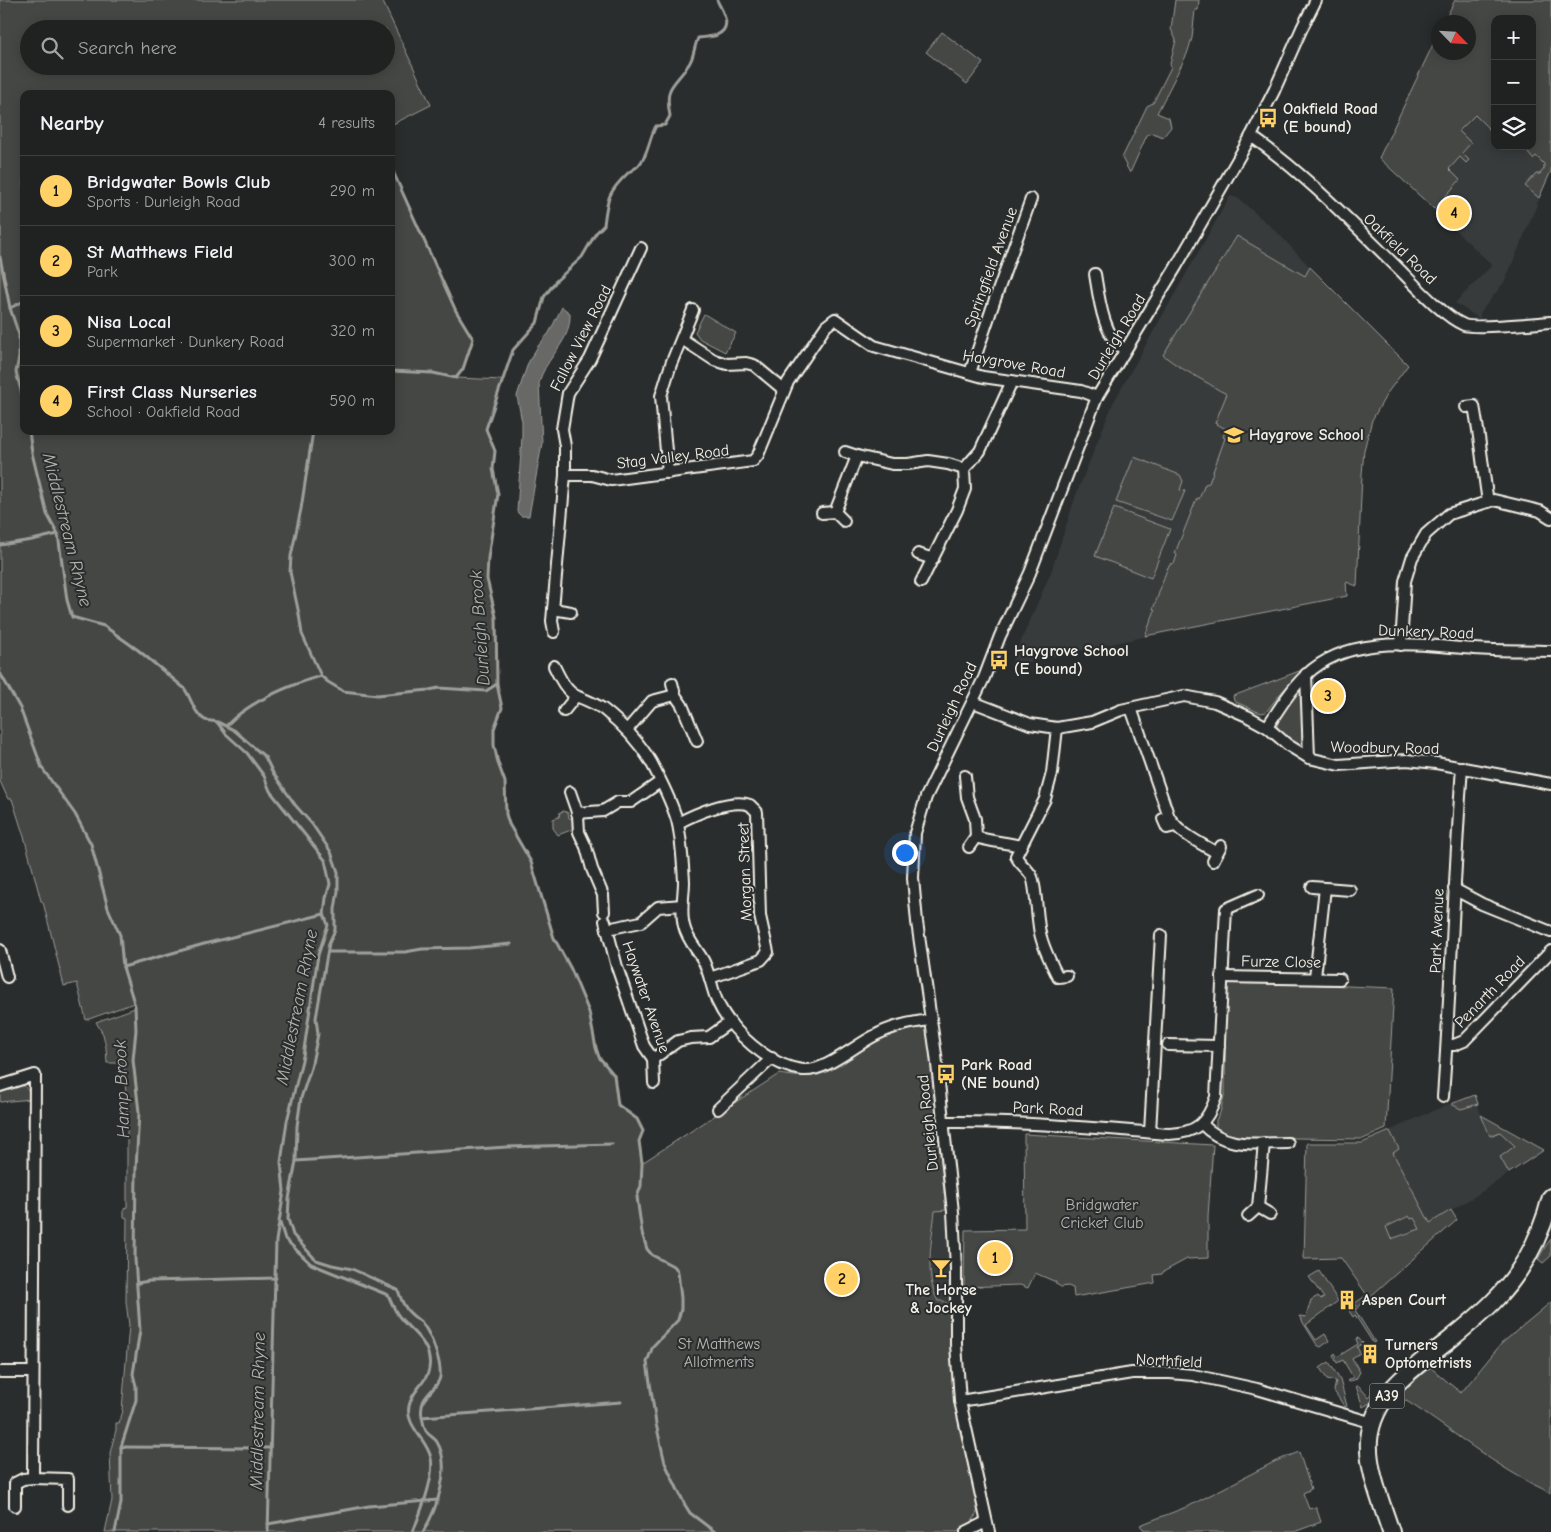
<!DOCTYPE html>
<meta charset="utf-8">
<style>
:root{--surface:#202222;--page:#282a2a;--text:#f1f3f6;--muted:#a2a4a5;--line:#3d3f40;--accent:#ffd166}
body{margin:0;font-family:"Comic Neue",sans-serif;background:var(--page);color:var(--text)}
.controls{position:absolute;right:15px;top:15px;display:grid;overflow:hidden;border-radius:10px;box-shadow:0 2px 12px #0003}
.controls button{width:45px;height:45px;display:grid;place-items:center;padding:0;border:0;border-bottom:1px solid var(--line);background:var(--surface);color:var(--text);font:25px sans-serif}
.compass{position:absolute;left:1431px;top:15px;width:45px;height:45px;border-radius:50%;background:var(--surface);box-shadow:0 2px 12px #0003;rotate:115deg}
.you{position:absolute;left:904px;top:852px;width:18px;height:18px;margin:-12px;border:4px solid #fff;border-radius:50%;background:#1a73e8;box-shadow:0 0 0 8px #1a73e833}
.badge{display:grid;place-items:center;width:32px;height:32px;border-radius:50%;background:var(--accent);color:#111;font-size:16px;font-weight:700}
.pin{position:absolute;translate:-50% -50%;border:2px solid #fff;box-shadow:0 1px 5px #0006}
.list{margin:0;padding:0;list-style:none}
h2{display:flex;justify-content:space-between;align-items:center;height:65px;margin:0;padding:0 20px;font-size:21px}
h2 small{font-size:16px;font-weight:400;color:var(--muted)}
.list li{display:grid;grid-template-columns:32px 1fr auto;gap:15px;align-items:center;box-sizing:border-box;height:70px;padding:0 20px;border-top:1px solid var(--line)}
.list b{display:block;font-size:19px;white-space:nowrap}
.list p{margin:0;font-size:16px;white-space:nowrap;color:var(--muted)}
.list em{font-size:16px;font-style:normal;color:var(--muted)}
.icon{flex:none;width:28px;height:28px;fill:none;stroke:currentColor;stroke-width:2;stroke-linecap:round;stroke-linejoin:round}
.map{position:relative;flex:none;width:1551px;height:1532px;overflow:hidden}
.search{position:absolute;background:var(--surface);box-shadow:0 2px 12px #0003;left:20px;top:20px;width:375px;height:55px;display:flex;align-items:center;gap:12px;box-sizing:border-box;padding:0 18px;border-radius:28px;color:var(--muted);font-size:19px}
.panel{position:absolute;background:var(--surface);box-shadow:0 2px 12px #0003;left:20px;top:90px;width:375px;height:345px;border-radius:10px}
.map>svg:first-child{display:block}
.built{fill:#373a3a;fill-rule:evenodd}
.green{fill:#444645;stroke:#9c9c96;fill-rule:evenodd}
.water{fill:#676866;stroke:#9f9f9a}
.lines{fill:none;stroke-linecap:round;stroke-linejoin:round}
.stream{stroke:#9f9f9a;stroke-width:3}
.minor-casing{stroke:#f4f1e8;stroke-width:14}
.primary-casing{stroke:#f4f1e8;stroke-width:20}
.minor{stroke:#2a2d2e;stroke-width:10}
.primary{stroke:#2a2d2e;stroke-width:16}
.labels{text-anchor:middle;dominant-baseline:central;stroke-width:4;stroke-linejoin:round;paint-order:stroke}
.shield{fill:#2a2d2e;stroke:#b7b6b0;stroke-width:1}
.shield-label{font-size:15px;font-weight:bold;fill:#f4f1e8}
.poi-label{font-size:16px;font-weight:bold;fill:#f4f1e8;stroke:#2a2d2e;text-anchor:start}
.street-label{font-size:16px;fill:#f4f1e8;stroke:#2a2d2e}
.park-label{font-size:16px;fill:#b6b5af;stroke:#2a2d2e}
.water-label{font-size:18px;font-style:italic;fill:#b5b3ae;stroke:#2a2d2e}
</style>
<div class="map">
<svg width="1551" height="1532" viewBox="0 0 1551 1532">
<rect width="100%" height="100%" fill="#2a2d2e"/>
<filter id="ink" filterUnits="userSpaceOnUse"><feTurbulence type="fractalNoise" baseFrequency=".02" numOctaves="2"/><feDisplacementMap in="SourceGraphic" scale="10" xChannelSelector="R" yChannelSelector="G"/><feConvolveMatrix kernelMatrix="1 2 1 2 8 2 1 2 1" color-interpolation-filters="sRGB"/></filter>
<g filter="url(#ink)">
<g class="built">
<path d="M1551,0V171L1505,281L1480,313V319L1455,303L1492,265L1379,158L1438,52H1468V22ZM1495,19H1532V146H1495Z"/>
<polygon points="1230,196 1238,198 1276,231 1322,280 1388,392 1372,420 1364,450 1362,474 1357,586 1346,582 1347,596 1162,633 1010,666 1051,572 1076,495 1113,403"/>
<polygon points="1475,1095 1481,1115 1544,1150 1477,1195 1420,1229 1391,1239 1316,1260 1304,1259 1307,1143 1362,1143 1439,1108"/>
<polygon points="946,1210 951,1266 950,1306 944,1301 938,1301 932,1288 930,1271 935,1211"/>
</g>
<g class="green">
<path d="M0,0H382L431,105L391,125V94H24V431H391V167L456,311L473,339L463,369L456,378L503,380L486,429L495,451L493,469L498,494L488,558L487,579L496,617L497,684L502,708L494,729V745L498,763L505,782L506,814L509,824L531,862L554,938L571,969L589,1012L596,1049L599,1058L614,1075L618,1105L637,1119L643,1131L639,1141L642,1163L779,1074C791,1076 805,1078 818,1075C840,1069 859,1051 879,1040C893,1032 911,1029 927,1027L946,1210L935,1211C932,1240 924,1275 938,1301H944L950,1306L952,1367L955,1400L978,1504C979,1517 969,1526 958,1532H105L112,1500L110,1453L116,1430V1423H119L123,1411L122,1410L129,1325L126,1302L127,1218L124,1217V1208L127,1207V1114L124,1063H107L106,1047L103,1034L96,1022L135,1008L134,1003L86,1020L77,983L64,986L43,902L41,901L25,840L12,799H8L0,781ZM29,29H386V66H29Z"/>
<polygon points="1175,0 1199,0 1198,10 1195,10 1192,38 1187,54 1157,113 1169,118 1171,127 1163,137 1153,133 1147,135 1130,173 1122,158 1147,106 1153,103 1171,67 1170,64 1176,40 1171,29"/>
<polygon points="1455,0 1551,0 1551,171 1539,198 1525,186 1536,174 1540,174 1544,169 1544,164 1536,156 1533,159 1522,146 1532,146 1532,19 1495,19 1495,132 1493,133 1475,115 1459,131 1471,143 1462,153 1469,160 1466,163 1460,157 1449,169 1460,180 1434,209 1379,158 1438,34 1438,52 1468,52 1468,22 1444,22"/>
<polygon points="942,32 983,63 967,84 926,52"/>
<path d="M1237,236L1305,276L1310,267L1408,365L1388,392L1372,420L1364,450L1362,474L1357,586L1346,582L1347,596L1145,636L1155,610L1153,609C1159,595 1162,581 1168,567H1169L1171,563L1174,564L1177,555L1175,553L1197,498L1199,499L1205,484L1209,483L1225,438L1223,437L1226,429L1215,423L1226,396L1225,393C1217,390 1212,385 1204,381C1190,373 1175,365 1163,355Z"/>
<polygon points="704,314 736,333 725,352 700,339 695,332"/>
<polygon points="1134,457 1180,475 1183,481 1180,490 1185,491 1172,521 1116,502"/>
<polygon points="1114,508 1170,529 1151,578 1095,556"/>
<polygon points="1302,670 1280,694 1266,712 1262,713 1258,712 1234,701 1233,696"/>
<polygon points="1299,690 1302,690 1304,748 1302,749 1281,733 1277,726 1284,708"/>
<polygon points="564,811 568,813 569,818 575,819 576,828 558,835 553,828 553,819 559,817 560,812"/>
<polygon points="1231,981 1394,988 1386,1129 1363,1139 1229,1137 1221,1134 1216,1128 1216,1120 1220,1113 1225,1092 1226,986"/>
<path d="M17,1084C25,1084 30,1091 31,1099L0,1102V1092Z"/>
<polygon points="1475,1095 1478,1104 1461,1109 1451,1104"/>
<polygon points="1481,1115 1544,1150 1509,1173 1500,1157 1515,1146 1500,1132 1490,1136"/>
<path d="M1390,1131L1399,1149L1393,1153L1430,1223L1451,1210L1457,1220L1355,1310L1375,1342L1373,1343L1355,1315L1353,1317L1349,1311L1357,1306L1355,1303L1367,1295L1341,1258L1304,1259L1307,1143H1362ZM1409,1216L1411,1219L1414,1218L1420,1229L1391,1239L1386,1227Z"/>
<polygon points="1024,1134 1213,1145 1208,1216 1208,1258 1187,1259 1163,1272 1162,1274 1154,1275 1155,1283 1074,1297 1073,1288 1068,1286 1061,1287 1056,1284 1056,1282 1035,1273 1028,1288 1020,1285 964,1287 965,1230 1025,1229"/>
<polygon points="1551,1239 1551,1256 1543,1263 1538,1259 1545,1247"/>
<polygon points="1319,1271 1338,1301 1306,1325 1316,1340 1325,1334 1329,1341 1321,1347 1317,1345 1299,1316 1306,1317 1311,1300 1318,1296 1321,1299 1324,1298 1309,1277"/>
<path d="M1551,1302V1493C1495,1468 1449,1427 1397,1395L1430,1367L1461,1393L1501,1344Z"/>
<polygon points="1358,1338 1363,1343 1357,1347 1360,1353 1352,1358 1360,1372 1356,1379 1349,1382 1347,1381 1353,1377 1343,1360 1337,1363 1333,1355 1335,1353 1337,1357 1358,1344 1356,1339"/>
<polygon points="1329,1362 1340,1380 1347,1406 1346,1407 1344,1406 1334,1391 1336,1381 1327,1379 1320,1368"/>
<polygon points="1379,1382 1384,1383 1370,1403 1363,1407 1356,1386 1359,1386 1369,1398"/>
<polygon points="1299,1452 1311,1489 1303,1493 1309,1509 1316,1507 1321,1522 1294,1532 1153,1532 1143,1529 1140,1525 1189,1506 1276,1461"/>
</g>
<path class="water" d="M562,307L570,313C570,317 570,321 569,325C566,345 544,361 539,383L542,443L529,516H521L517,512L522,436V422L517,396L528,363L538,346L549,333Z"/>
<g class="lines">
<g class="stream">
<polyline points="391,167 456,311 473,339 463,369 456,378 433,373 391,371"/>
<polyline points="0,228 0,237"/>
<polyline points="0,257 10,308 19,335 19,357 16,372 24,401"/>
<polyline points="10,308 24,301"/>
<path d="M29,431L32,453L47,514L58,534L67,600L72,617L104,626L138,650L184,688C191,697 194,714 205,720C208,721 214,721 217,722L226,734L247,753L264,776L270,791L325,860L330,884L326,898L324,914L328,925L318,955L303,1056L287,1121L281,1162L284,1191L276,1241L268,1532"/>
<polyline points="313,431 301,509 291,556 290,572 299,614 302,634 321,676"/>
<polyline points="0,545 32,540 58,534"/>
<polyline points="0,673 20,708 42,768 75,814 91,844 108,908 120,935 123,967 135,1006 136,1030 133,1060 139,1112 136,1169 135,1259 140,1330 133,1374 136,1386 136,1400 121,1447 121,1503 115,1532"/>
<path d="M218,722L234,730L265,757L273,773L296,806L312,824L331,852L338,872V891L335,909V930L329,943L316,1018L318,1034L311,1068L301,1098L297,1126L296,1161L289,1199L288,1219L293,1235L316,1260L332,1265L352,1269L398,1290C400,1296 402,1303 406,1308C409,1314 417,1318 422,1323C431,1334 442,1363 440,1377C437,1392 418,1394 422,1417C423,1421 424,1428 426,1431C429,1436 435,1438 437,1442C452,1467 437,1509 423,1532"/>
<path d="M227,725C248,702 292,684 321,676L328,682L343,691L377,695L429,690L439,688L486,691L497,684"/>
<polyline points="328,952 405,952 422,949 469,948 511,944"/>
<polyline points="123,967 204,944 324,914"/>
<polyline points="296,1161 507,1147 612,1144"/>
<path d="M280,1223L285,1239L311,1264L388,1295C391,1302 394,1309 398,1315C409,1330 426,1339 429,1358C433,1381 413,1386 409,1406C405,1426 427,1439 431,1458C435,1478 420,1513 413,1532"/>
<polyline points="137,1283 149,1281 276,1278"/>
<polyline points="422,1417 621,1402"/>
<polyline points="121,1447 270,1448"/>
<polyline points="268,1524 369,1506 438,1500"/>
<path d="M715,1532L690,1513L685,1505L665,1463L656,1424L647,1362L653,1346L678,1320L681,1309V1298L678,1272L675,1267L652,1255L647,1249L642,1233L637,1197L641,1186L642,1163L639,1141L643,1131L637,1119L618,1105L614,1075L599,1057L596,1048L589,1012L571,969L554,938L531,862L509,824L506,814L505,782L498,763L494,745V729L502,708L497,684L496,617L487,579L488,558L498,494L493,469L495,451L486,429L513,350L537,323L544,297L556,281L582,257L596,233L604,225C607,199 608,192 628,173C631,170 635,169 638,166C648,157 649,138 656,126L665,125L670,116C664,84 674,87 689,64C694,57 694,47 698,38C703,37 712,37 717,35C734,27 722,11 717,0"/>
</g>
<defs>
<g id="minor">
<path d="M1251,136C1305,174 1351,222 1398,268C1414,284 1444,317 1464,325C1475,329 1536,323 1551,322"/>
<path d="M1095,274C1099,298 1103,337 1125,350"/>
<polyline points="682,339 714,360 727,364 746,363 754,365 784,390"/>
<polyline points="970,373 994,302 1031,199"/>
<path d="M1466,407L1474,406C1480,438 1483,470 1488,502"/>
<polyline points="845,452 857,456"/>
<polyline points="668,473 661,396 671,364 693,310"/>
<polyline points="565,475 565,446 562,429 568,393 590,359 641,248"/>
<polyline points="835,512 857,456 892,464 908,464 928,461 948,464 964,469 980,451 1012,381"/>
<polyline points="822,513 835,512 844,521"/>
<polyline points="918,554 933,559"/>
<polyline points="921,582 957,510 965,489 964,469"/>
<polyline points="553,609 571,612"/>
<polyline points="554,632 552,621 565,475 592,475 611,480 753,461 758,455 788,382 826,326 835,319 874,346 983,377 1081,391 1097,397"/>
<polyline points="1401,645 1405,581 1412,558 1426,534 1449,514 1494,500 1540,511 1551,518"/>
<path d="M554,666C559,676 565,690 576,696C586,700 594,703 603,709C622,724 639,742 651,762C659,777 671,802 676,817C681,831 683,865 684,881C684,896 680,911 684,926C687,940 698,950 704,962C710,975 712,989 717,1001C731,1032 769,1066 803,1070C825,1072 854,1046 874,1036C892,1026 911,1022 931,1020"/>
<polyline points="1306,674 1309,758"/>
<polyline points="672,683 675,695"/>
<polyline points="973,702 1030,724 1057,728 1092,722 1121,710 1184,696 1215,702 1247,716 1267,727 1288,745 1309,758 1339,765 1407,760 1436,763 1551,784"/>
<path d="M1131,708L1169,817C1180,834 1200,843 1217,853"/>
<polyline points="564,711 576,696"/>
<path d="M1267,727C1279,709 1290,690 1306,675C1350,633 1419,645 1474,649C1500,651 1526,650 1551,651"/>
<path d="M1057,728L1052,773L1045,799L1016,856C1020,865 1026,867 1031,875C1036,882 1037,921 1040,933C1043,948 1051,963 1058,977L1067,976"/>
<polyline points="627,730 652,701 675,695 682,705 697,741"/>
<path d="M965,776L967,797L975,819L976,837C991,842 1005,842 1020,846"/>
<polyline points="570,792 578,815 579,832 586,847 592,869 603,895 604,912"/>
<polyline points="577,813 603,811 618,802 631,802 660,782"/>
<polyline points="1163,819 1167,828 1175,826"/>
<path d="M678,823C695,814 731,798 750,805L757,812L760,916L768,952L761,960L710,978"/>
<polyline points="969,847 976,837"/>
<polyline points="1213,861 1221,846"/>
<polyline points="1312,887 1325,888"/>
<polyline points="1454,889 1482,904 1551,932"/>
<polyline points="605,921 617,967 644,1046 653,1059 654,1083"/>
<polyline points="607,929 641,922 658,907 682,905"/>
<polyline points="0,950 7,977"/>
<polyline points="1222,977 1340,979"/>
<polyline points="1315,977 1325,888 1350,890"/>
<polyline points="1168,1045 1219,1046"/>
<polyline points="1447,1045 1454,1045 1464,1041 1551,951"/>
<polyline points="653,1059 678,1041 691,1038 709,1037 730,1022"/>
<polyline points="0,1086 35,1075 33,1478 68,1479 68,1505"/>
<path d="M1443,1097C1451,987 1454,877 1462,767"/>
<polyline points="718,1109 772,1058"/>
<path d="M944,1122C1019,1121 1094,1128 1169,1134C1197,1133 1207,1123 1216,1097L1226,909L1258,895"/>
<path d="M1202,1124C1225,1149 1256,1143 1288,1143"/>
<polyline points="1150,1132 1161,935"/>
<polyline points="1258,1207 1270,1214"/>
<polyline points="1248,1216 1258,1207 1264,1143"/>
<polyline points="0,1372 33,1372"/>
<polyline points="960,1401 1132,1373 1170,1373 1193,1375 1257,1389 1373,1423"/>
<polyline points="15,1506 15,1483 23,1479 33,1478"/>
<polyline points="966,1532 986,1522"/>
<polyline points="989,1532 960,1401 956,1344 956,1268 953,1212 936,1055 917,922 913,878 915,833 926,797 984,678 1000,636 1030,573 1097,397 1176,267 1251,136 1274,91 1302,28 1316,0"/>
</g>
<path id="primary" d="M1391,1532C1382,1504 1367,1469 1369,1440C1373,1394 1415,1367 1447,1342C1463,1329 1479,1316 1493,1302C1523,1272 1541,1237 1551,1197"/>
</defs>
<use href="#minor" class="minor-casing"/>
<use href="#primary" class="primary-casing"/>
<use href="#minor" class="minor"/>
<use href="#primary" class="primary"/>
</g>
</g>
<defs>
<symbol id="bus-bare" viewBox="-9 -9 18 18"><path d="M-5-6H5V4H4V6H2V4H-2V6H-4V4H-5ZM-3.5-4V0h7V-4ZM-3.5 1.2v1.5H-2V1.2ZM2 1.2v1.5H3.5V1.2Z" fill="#ffd166" stroke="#2a2d2e" stroke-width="2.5" paint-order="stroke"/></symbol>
<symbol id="school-bare" viewBox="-9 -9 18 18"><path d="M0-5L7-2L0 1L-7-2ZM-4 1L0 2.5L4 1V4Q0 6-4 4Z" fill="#ffd166" stroke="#2a2d2e" stroke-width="2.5" paint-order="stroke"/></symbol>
<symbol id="bar-bare" viewBox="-9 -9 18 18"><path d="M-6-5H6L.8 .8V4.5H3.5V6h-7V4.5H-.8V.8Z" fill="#ffd166" stroke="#2a2d2e" stroke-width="2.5" paint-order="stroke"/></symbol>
<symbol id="building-bare" viewBox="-9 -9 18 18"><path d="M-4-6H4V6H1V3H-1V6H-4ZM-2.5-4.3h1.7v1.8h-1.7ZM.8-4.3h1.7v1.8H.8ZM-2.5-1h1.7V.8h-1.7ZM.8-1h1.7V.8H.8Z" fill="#ffd166" stroke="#2a2d2e" stroke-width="2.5" paint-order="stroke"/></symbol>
</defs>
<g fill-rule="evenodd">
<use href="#bus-bare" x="1254" y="104" width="28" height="28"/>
<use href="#school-bare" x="1220" y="421" width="28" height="28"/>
<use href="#bus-bare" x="985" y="646" width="28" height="28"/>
<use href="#bus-bare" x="932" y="1060" width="28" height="28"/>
<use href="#bar-bare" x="927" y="1254" width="28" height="28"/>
<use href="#building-bare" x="1333" y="1286" width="28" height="28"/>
<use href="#building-bare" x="1356" y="1340" width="28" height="28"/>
</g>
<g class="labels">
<rect class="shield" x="1369.5" y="1383.5" width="35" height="25" rx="4"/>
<g class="shield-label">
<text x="1387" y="1396">A39</text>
</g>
<g class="poi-label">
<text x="1283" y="109">Oakfield Road<tspan x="1283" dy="18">(E bound)</tspan></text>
<text x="1249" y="435">Haygrove School</text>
<text x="1014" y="651">Haygrove School<tspan x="1014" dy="18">(E bound)</tspan></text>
<text x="961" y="1065">Park Road<tspan x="961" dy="18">(NE bound)</tspan></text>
<text x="941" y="1290" text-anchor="middle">The Horse<tspan x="941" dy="18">&amp; Jockey</tspan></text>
<text x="1362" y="1300">Aspen Court</text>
<text x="1385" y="1345">Turners<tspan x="1385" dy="18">Optometrists</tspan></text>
</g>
<g class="street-label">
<text transform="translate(1400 249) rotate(44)">Oakfield Road</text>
<text transform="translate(991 267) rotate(-70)">Springfield Avenue</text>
<text transform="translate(1117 337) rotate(-59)">Durleigh Road</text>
<text transform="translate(581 338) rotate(-63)">Fallow View Road</text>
<text transform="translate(1014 364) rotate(10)">Haygrove Road</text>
<text transform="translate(673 457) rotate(-7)">Stag Valley Road</text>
<text transform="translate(1426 632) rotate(2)">Dunkery Road</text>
<text transform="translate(952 707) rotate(-65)">Durleigh Road</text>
<text transform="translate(1385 748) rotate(1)">Woodbury Road</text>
<text transform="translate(745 872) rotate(-92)">Morgan Street</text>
<text transform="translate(1437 931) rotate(-88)">Park Avenue</text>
<text transform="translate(1281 962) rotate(1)">Furze Close</text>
<text transform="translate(1490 992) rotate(-46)">Penarth Road</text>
<text transform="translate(646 997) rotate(71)">Haywater Avenue</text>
<text transform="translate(1048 1109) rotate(3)">Park Road</text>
<text transform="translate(928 1123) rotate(-96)">Durleigh Road</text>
<text transform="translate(1169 1361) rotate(3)">Northfield</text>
</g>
<g class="park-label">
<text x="1102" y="1205">Bridgwater<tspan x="1102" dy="18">Cricket Club</tspan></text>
<text x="719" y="1344">St Matthews<tspan x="719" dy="18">Allotments</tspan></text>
</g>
<g class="water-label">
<text transform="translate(67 530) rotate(76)">Middlestream Rhyne</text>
<text transform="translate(480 628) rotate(-94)">Durleigh Brook</text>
<text transform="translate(297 1007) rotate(-79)">Middlestream Rhyne</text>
<text transform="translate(122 1089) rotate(-92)">Hamp Brook</text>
<text transform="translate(258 1411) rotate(-89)">Middlestream Rhyne</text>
</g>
</g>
</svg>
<div class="controls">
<button>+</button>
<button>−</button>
<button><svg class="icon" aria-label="layers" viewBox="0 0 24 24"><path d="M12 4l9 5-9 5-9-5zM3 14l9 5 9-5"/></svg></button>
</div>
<svg class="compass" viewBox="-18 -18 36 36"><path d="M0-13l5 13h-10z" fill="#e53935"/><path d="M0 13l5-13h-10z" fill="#a2a4a5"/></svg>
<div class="you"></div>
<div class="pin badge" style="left:995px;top:1258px">1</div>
<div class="pin badge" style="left:842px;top:1279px">2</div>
<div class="pin badge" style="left:1328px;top:696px">3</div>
<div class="pin badge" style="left:1454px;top:213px">4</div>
<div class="search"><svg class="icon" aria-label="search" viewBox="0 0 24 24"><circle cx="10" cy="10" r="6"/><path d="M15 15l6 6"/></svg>Search here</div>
<section class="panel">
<h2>Nearby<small>4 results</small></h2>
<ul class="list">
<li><span class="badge">1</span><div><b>Bridgwater Bowls Club</b><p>Sports · Durleigh Road</p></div><em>290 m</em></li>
<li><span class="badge">2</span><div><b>St Matthews Field</b><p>Park</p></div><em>300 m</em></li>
<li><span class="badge">3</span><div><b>Nisa Local</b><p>Supermarket · Dunkery Road</p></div><em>320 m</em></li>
<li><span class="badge">4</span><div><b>First Class Nurseries</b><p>School · Oakfield Road</p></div><em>590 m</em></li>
</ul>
</section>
</div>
